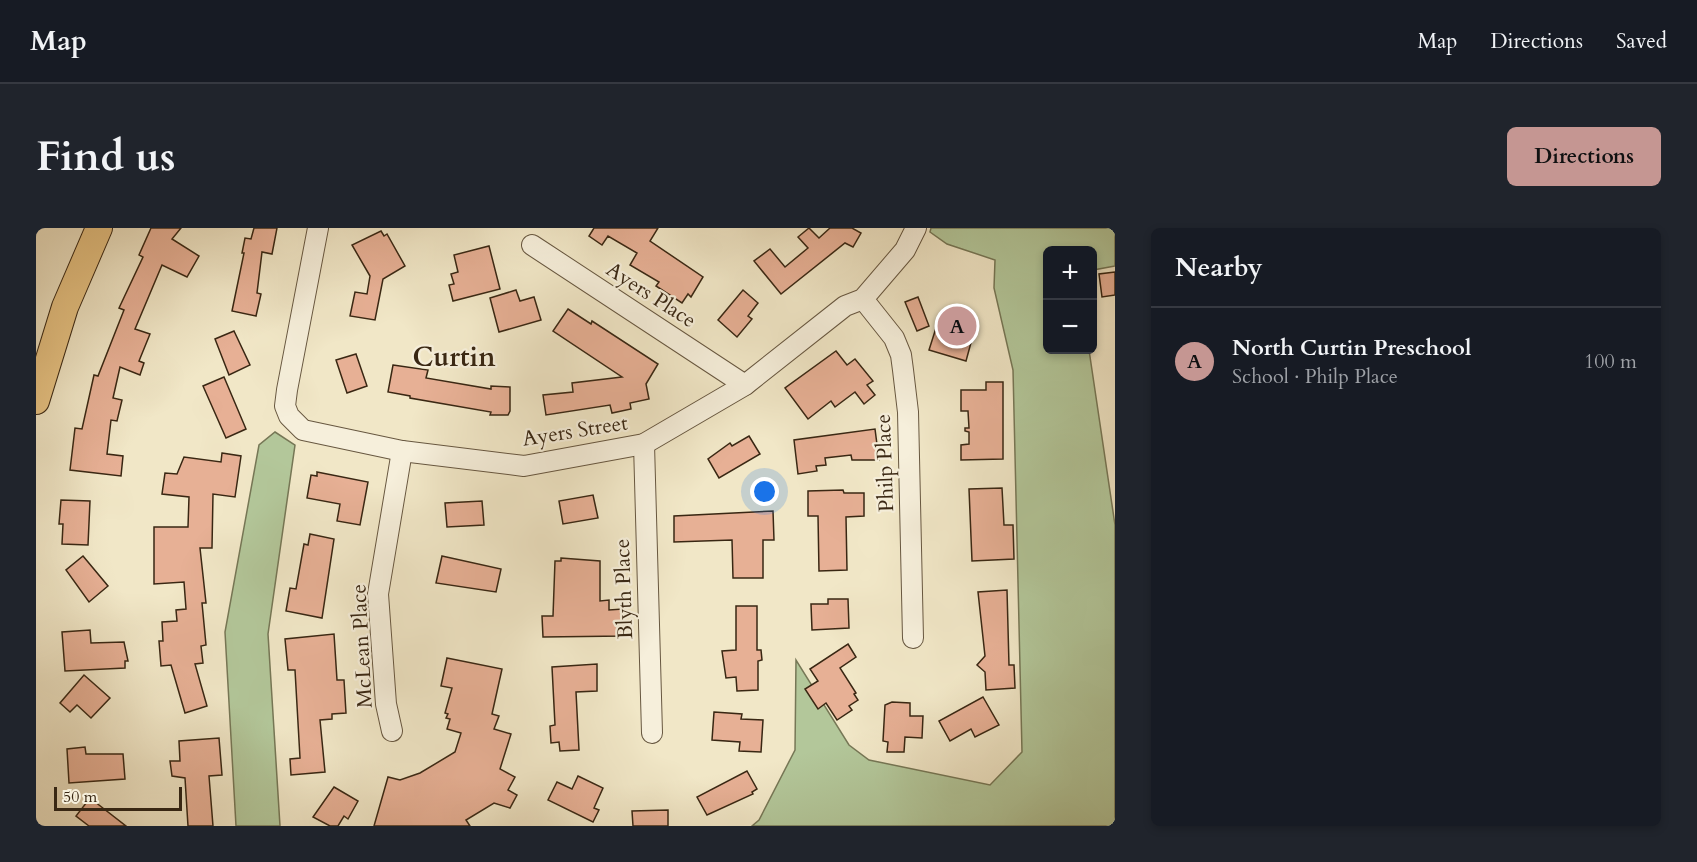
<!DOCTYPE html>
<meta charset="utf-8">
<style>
:root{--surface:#171b24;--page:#20242c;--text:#f1f3f6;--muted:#9ea1a6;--line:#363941;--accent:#c59692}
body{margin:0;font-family:Cardo,serif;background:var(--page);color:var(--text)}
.controls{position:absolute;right:18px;top:18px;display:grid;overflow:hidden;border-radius:9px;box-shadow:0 3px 9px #0003}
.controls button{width:54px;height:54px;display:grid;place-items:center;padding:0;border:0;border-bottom:2px solid var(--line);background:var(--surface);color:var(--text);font:30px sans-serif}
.scale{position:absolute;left:18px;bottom:15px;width:128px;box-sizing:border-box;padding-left:6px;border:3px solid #392713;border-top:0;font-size:16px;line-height:21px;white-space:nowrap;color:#392713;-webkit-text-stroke:4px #f6efdb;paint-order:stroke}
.you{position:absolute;left:729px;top:264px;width:21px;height:21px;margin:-15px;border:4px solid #fff;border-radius:50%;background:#1a73e8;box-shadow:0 0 0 9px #1a73e833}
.badge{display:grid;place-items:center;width:39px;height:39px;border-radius:50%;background:var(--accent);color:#111;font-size:20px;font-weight:700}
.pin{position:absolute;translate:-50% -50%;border:3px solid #fff;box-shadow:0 2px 6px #0006}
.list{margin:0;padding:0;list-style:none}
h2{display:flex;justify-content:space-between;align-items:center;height:78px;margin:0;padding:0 24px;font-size:26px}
h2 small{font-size:20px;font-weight:400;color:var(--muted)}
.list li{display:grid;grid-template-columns:39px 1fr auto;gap:18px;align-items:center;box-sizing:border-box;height:108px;padding:0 24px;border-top:2px solid var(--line)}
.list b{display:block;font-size:22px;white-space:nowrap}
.list p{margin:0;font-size:20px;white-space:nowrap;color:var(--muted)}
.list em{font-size:20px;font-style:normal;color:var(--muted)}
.map{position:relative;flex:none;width:1079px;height:598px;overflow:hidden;border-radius:9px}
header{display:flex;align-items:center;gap:36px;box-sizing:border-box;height:84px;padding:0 30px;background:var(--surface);border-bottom:2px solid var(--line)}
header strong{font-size:28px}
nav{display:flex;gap:33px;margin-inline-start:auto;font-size:21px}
.intro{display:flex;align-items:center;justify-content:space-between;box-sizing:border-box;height:144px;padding:0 36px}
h1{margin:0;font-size:42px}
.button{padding:15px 27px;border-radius:9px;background:var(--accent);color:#111;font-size:21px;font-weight:700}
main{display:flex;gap:36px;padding:0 36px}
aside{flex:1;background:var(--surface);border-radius:9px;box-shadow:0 3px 9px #0003}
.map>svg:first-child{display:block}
.green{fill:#b3c79a;stroke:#767756;stroke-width:1.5}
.building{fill:#e7b095;stroke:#392713;stroke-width:1.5}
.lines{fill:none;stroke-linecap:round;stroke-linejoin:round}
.minor-casing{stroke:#675740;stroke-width:22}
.major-casing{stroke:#392713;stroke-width:28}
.minor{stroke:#f6efdb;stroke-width:20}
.major{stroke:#e8c484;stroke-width:26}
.labels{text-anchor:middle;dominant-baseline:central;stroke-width:4.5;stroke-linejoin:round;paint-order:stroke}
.street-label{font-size:21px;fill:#392713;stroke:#f6efdb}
.district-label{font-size:27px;font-weight:bold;fill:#392713;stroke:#f6efdb}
</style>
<header>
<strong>Map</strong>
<nav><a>Map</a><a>Directions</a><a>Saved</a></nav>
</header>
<div class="intro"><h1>Find us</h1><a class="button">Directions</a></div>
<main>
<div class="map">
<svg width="1079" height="598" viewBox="0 0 1079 598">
<rect width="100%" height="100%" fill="#f1e7c7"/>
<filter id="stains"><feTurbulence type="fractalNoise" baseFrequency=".00333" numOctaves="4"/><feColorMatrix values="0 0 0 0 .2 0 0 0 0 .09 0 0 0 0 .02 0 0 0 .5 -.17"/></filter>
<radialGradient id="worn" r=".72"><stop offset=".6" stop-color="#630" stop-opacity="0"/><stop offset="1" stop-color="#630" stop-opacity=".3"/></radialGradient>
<g class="green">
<polygon points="895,0 1079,0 1079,38 1057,42 1056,22 1011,22 1011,122 1053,122 1079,297 1079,598 716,598 723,592 759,522 760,432 813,517 833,532 954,557 986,524 977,142 958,60 959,32 911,16 894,4"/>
<polygon points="239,204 259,217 232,406 244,598 200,598 189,404 223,217"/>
</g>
<g class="building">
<polygon points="115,0 145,0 136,11 163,28 151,49 126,37 99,101 114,106 103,133 108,135 104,147 84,139 77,170 86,172 81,193 75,192 71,226 87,228 85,248 34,242 39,200 46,201 58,147 62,148 88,82 83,80 107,29 103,27"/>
<polygon points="218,0 241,0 236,26 226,24 221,65 225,66 220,88 196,83 208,25 206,25 209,10 215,11"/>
<polygon points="558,0 622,0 614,13 667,49 655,69 652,66 646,75 620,58 623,54 594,37 601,25 572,8 566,17 553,8"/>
<polygon points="773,0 783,10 794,0 816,0 825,5 817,19 809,15 745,66 718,33 734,21 749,39 772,20 762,9"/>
<polygon points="345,3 348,8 351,6 369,38 347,51 339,92 314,88 319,64 331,66 334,48 316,17"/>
<polygon points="453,18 464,61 417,73 413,57 418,56 415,46 422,44 418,27"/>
<polygon points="1079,44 1079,67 1066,69 1063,46"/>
<polygon points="480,62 484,73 498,69 505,92 463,104 454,70"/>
<polygon points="707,62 722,75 712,88 716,91 701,109 682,92"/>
<polygon points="882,69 893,98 881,103 869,74"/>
<polygon points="532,81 555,96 556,93 622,136 610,156 613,171 594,175 595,181 576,185 574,177 510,187 507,167 537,164 536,155 586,149 517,103"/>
<polygon points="900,100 936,111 930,133 893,122"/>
<polygon points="198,103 214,137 193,147 179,111"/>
<polygon points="800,123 811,137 819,131 837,153 831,157 839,167 828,176 819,164 799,179 795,173 772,191 749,160"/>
<polygon points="320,126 331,158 311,165 300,132"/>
<polygon points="357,137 392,142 390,150 455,161 455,158 474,159 474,183 472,187 454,187 455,184 374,170 374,168 352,164"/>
<polygon points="188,149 210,201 190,210 167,158"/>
<polygon points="950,154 967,154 967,231 925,232 925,217 933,216 933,204 929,203 929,200 933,200 932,183 925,183 925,162 950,162"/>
<polygon points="839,201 843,232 816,232 815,227 789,230 790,237 780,238 781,243 762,246 758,212"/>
<polygon points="713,208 724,226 683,250 672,231 694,215 696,218"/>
<polygon points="186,225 205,228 199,269 177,266 176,320 164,320 170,375 166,375 170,417 165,418 167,435 159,436 171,478 149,485 135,437 125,438 123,413 127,413 126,394 141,393 140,382 150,381 148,354 118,356 118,299 152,299 153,269 126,266 129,245 141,246 148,229 185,234"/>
<polygon points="281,244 332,254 324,297 301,293 304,276 271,270 275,247 281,248"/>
<polygon points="966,260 968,297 977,297 978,331 936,333 933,261"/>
<polygon points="807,262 808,265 828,265 828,288 810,289 811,342 783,343 782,288 772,288 772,263"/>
<polygon points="557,267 562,290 527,296 523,273"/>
<polygon points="25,272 54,273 52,317 26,316 27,296 23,296"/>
<polygon points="446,273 448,297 411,299 409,275"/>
<polygon points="737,283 738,312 727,312 727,350 697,350 696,312 638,314 638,288"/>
<polygon points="274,306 298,311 286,390 250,383 254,360 260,361 268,316 272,317"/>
<polygon points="47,328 72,358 53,374 30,342"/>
<polygon points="406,328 465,341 460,364 400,355"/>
<polygon points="525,330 564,333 564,373 573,372 573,382 587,381 588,408 507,409 506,388 517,388 519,333 525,333"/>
<polygon points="971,362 973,437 978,437 979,460 950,462 949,444 941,437 949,428 942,364"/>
<polygon points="792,371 812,371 813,400 776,402 775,376 792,376"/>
<polygon points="700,378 721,378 721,422 725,422 726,432 722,433 722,462 701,463 700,449 690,450 686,423 700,422"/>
<polygon points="54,402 55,415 88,414 92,433 89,433 89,440 29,443 26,404"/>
<polygon points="298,406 301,452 308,452 310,485 296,486 296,491 284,492 289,544 255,547 254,531 264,530 259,442 252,442 249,411"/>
<polygon points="812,416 820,429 804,440 820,465 818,466 822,472 813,478 816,482 801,492 790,475 782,481 769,461 782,453 774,441"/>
<polygon points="411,430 466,441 456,486 463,488 458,501 475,506 464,541 479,549 472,562 481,567 474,580 458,575 430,592 434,598 338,598 352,549 364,552 384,545 419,524 425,505 411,501 414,491 410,490 412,486 409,485 416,460 405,458"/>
<polygon points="561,436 561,463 540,464 543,522 524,523 523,514 515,515 514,498 519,497 516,439"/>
<polygon points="48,447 74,470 55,490 41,477 34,484 24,475"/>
<polygon points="947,469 963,497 939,509 935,501 914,513 903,493"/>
<polygon points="856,474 874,475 874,488 887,488 886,510 869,509 868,524 851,524 852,514 847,513 849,477"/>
<polygon points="678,484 706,486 705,491 727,492 725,524 703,523 704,514 676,512"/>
<polygon points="183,510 186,547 173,548 177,598 152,598 149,550 136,548 134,533 144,533 143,513"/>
<polygon points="49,519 50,526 87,526 89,551 33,555 31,521"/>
<polygon points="711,543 721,561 716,564 717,566 671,587 661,569"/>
<polygon points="542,548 567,560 558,580 563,582 557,594 512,572 521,554 536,561"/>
<polygon points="298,559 322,573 312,591 308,588 302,598 294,598 277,589"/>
<polygon points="54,570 90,598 53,598 40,588"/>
<polygon points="632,582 632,598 597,598 596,583"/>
</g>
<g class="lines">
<defs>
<g id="minor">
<polyline points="282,0 251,162 249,178 253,188 267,202 366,223 488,238 608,216 709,157 809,78 827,71 869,22 880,0"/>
<polyline points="496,17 709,157"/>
<polyline points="827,71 858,110 865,127 867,142 872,184 877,410"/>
<polyline points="608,216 616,505"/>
<polyline points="356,503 350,476 342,366 366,223"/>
</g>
<polyline id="major" points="0,173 29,79 63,0"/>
</defs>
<use href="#minor" class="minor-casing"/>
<use href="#major" class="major-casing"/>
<use href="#minor" class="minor"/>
<use href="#major" class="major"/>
</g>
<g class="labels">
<g class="street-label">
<text transform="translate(615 67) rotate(33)">Ayers Place</text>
<text transform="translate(539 203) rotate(-9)">Ayers Street</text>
<text transform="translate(849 235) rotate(-92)">Philp Place</text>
<text transform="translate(588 361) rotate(-92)">Blyth Place</text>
<text transform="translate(326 418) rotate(-93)">McLean Place</text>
</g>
<g class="district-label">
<text x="418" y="129">Curtin</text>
</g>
</g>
<rect width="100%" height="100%" filter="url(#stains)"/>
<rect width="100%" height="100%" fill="url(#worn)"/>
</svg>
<div class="controls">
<button>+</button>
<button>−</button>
</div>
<div class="scale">50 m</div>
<div class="you"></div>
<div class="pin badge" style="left:921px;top:98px">A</div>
</div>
<aside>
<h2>Nearby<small></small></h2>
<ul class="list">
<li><span class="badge">A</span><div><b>North Curtin Preschool</b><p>School · Philp Place</p></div><em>100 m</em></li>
</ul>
</aside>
</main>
